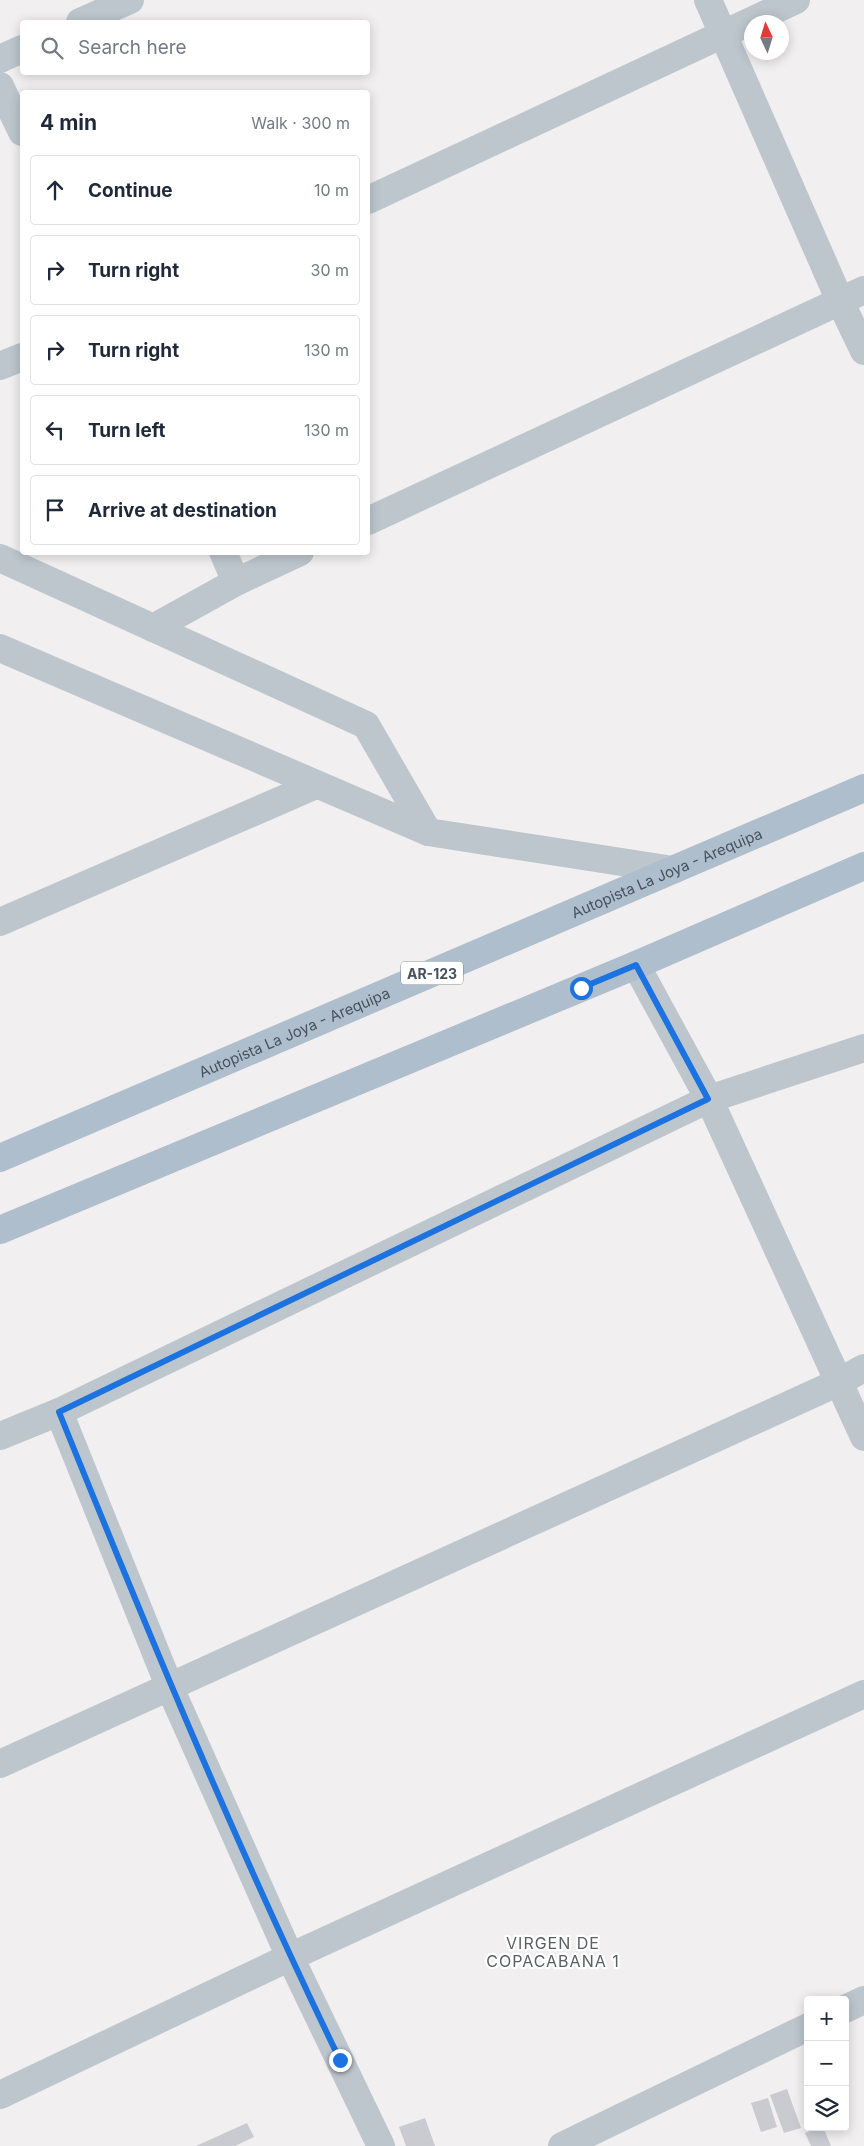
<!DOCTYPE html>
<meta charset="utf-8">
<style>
:root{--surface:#fff;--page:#f2f2f3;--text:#1f2937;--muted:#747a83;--line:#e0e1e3}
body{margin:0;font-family:Inter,sans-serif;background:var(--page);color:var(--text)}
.controls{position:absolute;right:15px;bottom:15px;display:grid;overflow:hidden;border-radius:5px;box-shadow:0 2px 12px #0003}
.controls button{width:45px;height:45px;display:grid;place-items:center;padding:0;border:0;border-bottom:1px solid var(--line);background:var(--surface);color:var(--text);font:25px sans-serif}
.compass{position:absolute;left:744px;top:15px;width:45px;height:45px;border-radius:50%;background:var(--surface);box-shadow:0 2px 12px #0003;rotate:356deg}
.stop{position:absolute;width:15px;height:15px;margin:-11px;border:4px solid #1c72de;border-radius:50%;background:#fff}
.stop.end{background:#1c72de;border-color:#fff;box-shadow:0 1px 5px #0008}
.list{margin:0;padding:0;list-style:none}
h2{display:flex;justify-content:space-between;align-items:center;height:65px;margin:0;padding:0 20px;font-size:21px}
h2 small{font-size:16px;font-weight:400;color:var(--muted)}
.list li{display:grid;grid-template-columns:32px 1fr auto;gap:15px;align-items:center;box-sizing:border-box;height:70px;margin:0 10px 10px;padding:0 10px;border:1px solid var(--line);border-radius:5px}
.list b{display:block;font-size:19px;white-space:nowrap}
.list em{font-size:16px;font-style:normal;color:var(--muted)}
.icon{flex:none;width:28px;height:28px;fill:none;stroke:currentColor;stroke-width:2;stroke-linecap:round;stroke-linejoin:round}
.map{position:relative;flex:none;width:864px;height:2146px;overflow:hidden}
.search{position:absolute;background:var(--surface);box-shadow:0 2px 12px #0003;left:20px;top:20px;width:350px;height:55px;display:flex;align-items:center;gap:12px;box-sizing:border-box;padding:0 18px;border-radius:5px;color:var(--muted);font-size:19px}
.panel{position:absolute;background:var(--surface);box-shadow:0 2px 12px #0003;left:20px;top:90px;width:350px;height:465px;border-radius:5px}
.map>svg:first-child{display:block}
.building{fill:#c9cbd1}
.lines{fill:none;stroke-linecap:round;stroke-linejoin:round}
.minor{stroke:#bdc6cd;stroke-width:28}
.tertiary{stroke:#bdc6cd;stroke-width:28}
.primary{stroke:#afbecd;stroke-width:28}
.route{stroke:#1c72de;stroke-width:6}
.labels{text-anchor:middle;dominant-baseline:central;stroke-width:4.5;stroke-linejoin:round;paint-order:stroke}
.shield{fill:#fff;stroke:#7e868d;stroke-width:1}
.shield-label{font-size:14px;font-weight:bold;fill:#47525c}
.street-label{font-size:15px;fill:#47525c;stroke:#fff}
.neighbourhood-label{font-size:16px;letter-spacing:1px;fill:#5b5f63;stroke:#fff}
</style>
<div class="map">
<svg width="864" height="2146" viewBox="0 0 864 2146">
<rect width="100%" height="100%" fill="#f1efef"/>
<g class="building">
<polygon points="787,2089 801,2128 784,2133 770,2095"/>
<polygon points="768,2098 777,2127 761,2132 751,2103"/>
<polygon points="425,2118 435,2146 406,2146 399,2127"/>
<polygon points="247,2123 254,2137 235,2146 196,2146"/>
<polygon points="819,2127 823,2127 831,2146 811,2146 805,2133"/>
</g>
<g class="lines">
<g class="minor">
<polyline points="708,0 840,301 864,351"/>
<polyline points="80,22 130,0"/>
<polyline points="0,59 22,49"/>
<polyline points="0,86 22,132"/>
<polyline points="368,200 796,0"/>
<polyline points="0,366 22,357"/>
<polyline points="368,521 864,290"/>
<polyline points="223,552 236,582"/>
<polyline points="153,628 236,582 300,552"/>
<polyline points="0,922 316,785"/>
<polyline points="636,965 709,1099 864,1437"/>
<polyline points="59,1412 170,1688 290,1957 381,2146"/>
<polyline points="0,1436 59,1412 709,1099 864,1048"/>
<polyline points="0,1764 839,1382 864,1368"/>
<polyline points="845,2009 864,2000"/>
<polyline points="0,2095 290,1957 864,1694"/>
<polyline points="562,2146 808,2027"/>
</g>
<g class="tertiary">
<polyline points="0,558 366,725 428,832"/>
<polyline points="0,648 428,832 673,870"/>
</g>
<g class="primary">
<path id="s1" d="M0,1158L864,788"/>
<polyline points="0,1230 636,965 864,866"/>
</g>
</g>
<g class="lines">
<path class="route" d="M340,2060C237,1848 147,1630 59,1412L708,1099L636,965L581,988"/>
</g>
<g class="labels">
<rect class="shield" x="401" y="961.5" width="62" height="23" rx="4"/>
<g class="shield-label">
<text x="432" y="973">AR-123</text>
</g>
<g class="street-label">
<text stroke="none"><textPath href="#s1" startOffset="725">Autopista La Joya - Arequipa</textPath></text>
<text stroke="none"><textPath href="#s1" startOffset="320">Autopista La Joya - Arequipa</textPath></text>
</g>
<g class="neighbourhood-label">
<text x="553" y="1943">VIRGEN DE<tspan x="553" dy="18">COPACABANA 1</tspan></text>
</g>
</g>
</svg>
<div class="controls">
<button>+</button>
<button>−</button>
<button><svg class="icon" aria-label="layers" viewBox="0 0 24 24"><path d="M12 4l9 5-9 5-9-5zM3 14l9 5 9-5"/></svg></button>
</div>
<svg class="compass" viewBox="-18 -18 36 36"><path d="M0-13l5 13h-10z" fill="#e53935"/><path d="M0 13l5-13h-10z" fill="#747a83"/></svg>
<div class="stop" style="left:581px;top:988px"></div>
<div class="stop end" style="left:340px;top:2060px"></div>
<div class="search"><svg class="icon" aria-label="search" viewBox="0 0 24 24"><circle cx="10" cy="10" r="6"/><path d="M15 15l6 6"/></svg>Search here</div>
<section class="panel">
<h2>4 min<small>Walk · 300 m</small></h2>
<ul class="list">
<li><svg class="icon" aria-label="ahead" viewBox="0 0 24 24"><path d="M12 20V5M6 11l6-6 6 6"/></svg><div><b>Continue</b></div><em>10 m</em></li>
<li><svg class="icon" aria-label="right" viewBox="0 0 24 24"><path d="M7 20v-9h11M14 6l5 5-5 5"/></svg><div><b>Turn right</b></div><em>30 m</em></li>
<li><svg class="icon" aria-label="right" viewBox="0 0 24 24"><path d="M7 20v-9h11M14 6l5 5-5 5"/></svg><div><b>Turn right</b></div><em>130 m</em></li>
<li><svg class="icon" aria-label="left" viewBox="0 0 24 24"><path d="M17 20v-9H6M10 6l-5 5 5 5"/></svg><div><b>Turn left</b></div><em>130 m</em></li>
<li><svg class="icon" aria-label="arrive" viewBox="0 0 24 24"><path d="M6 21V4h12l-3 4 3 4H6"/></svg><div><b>Arrive at destination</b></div></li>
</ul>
</section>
</div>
